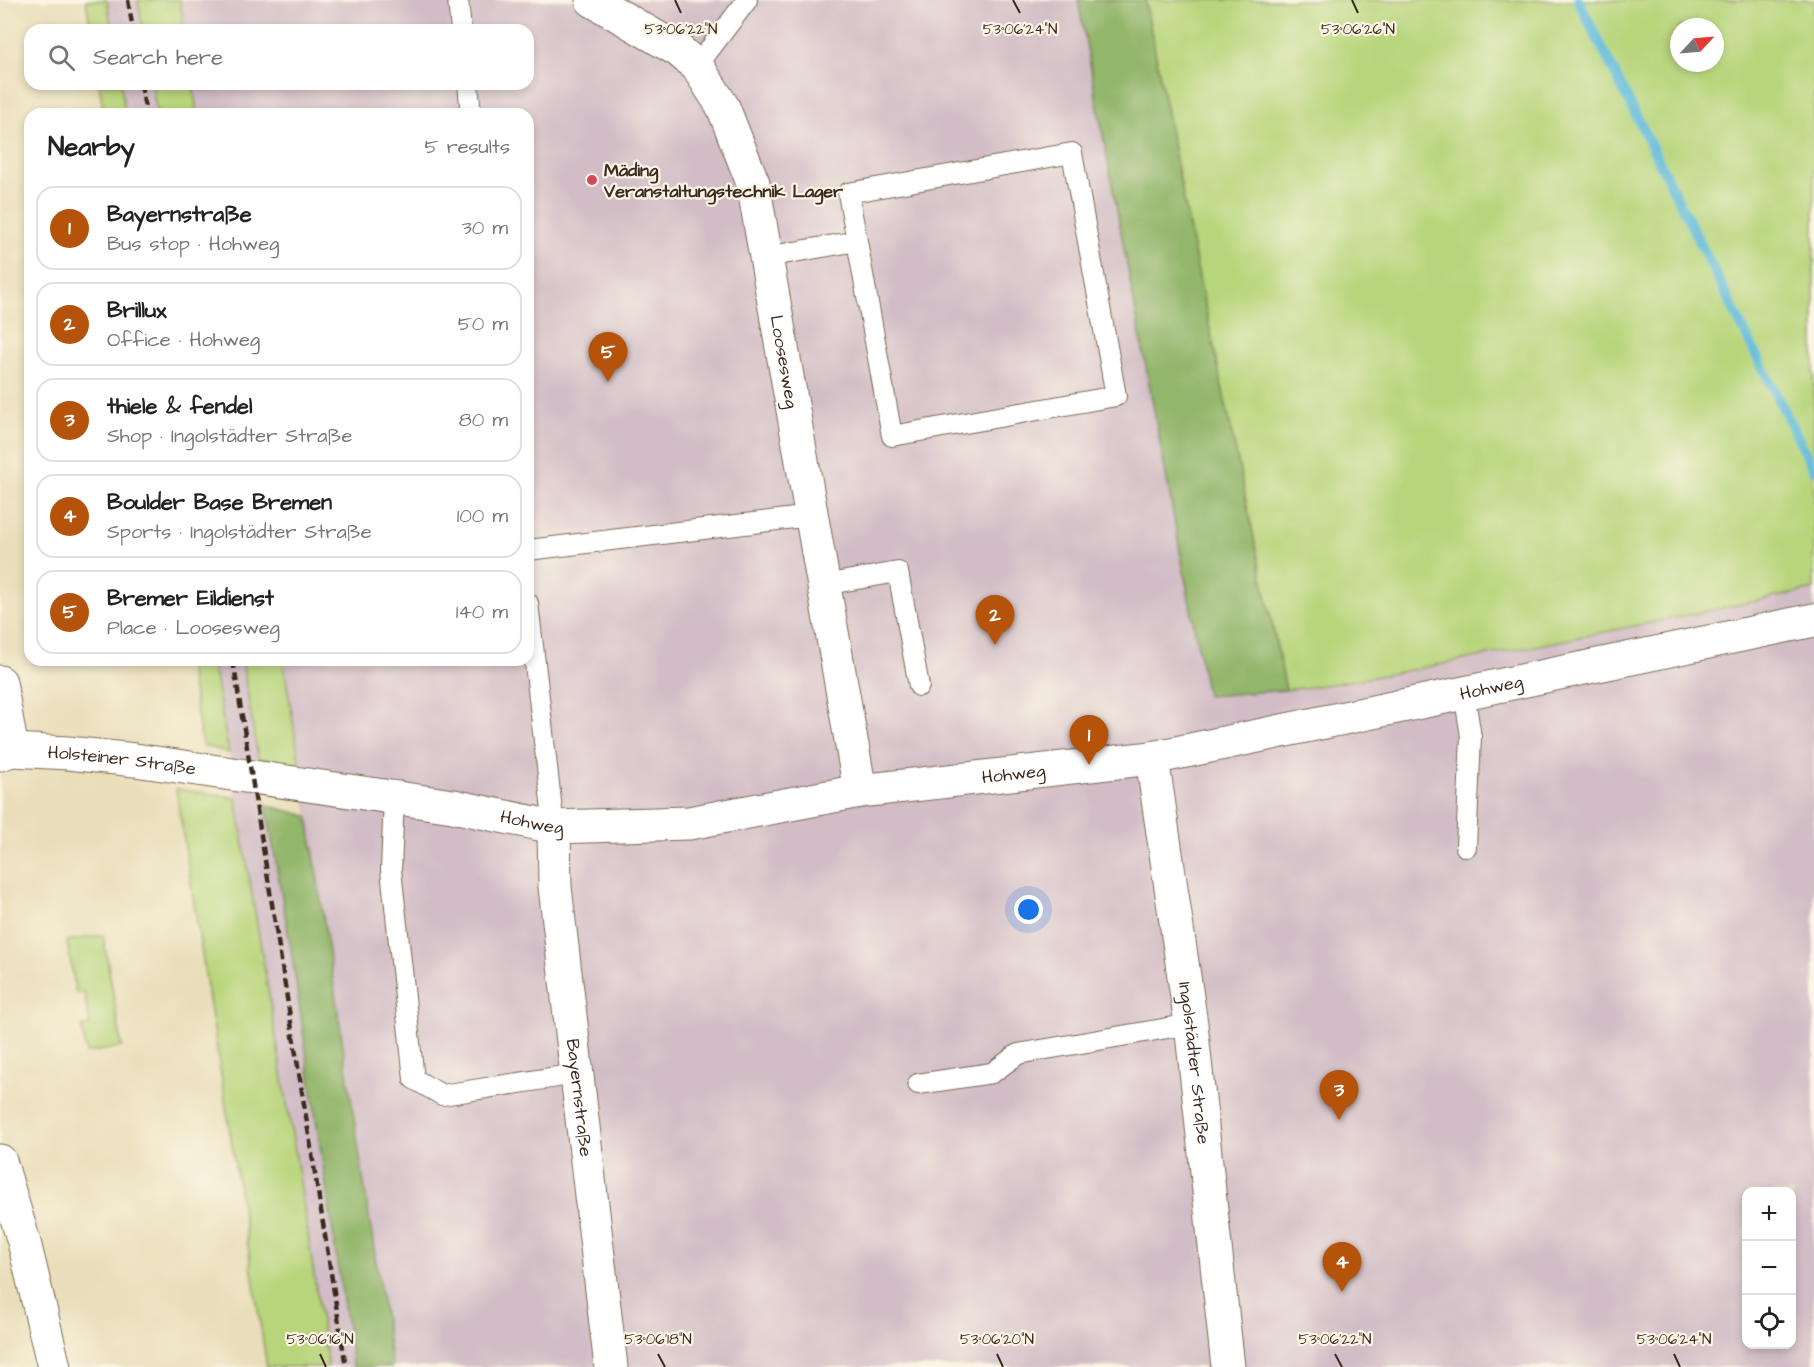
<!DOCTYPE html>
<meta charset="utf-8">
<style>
:root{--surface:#fff;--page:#f2f2f2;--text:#222;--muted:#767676;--line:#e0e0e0;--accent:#b45309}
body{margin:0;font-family:"Architects Daughter",sans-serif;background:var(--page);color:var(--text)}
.controls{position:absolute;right:18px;bottom:18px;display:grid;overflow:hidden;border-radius:12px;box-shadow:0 3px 9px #0003}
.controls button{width:54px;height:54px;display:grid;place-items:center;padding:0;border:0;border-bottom:2px solid var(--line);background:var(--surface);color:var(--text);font:30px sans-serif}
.compass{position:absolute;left:1670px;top:18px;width:54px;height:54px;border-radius:50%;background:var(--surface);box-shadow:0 3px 9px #0003;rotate:64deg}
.you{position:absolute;left:1029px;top:910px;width:21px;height:21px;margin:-15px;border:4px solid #fff;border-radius:50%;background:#1a73e8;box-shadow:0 0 0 9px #1a73e833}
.badge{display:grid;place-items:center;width:39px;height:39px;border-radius:50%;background:var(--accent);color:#fff;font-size:20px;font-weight:700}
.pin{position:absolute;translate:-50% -50px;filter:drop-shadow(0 2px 3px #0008)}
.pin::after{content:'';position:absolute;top:32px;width:21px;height:18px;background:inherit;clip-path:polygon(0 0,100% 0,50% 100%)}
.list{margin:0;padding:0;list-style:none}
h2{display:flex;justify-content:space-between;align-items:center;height:78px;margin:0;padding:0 24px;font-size:26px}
h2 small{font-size:20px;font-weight:400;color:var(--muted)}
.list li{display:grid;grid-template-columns:39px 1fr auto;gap:18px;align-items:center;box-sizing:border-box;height:84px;margin:0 12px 12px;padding:0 12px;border:2px solid var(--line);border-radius:18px}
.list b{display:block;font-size:22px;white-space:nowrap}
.list p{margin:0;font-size:20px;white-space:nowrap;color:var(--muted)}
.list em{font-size:20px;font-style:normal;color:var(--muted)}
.icon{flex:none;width:33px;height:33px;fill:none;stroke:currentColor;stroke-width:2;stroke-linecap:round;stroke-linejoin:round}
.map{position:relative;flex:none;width:1814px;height:1367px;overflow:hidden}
.search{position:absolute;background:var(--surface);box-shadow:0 3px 9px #0003;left:24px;top:24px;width:510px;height:66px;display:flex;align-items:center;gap:15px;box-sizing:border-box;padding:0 21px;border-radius:18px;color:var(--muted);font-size:22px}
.panel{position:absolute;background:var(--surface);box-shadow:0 3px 9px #0003;left:24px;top:108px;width:510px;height:558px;border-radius:18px}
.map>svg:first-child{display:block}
.industrial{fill:#d2bdc6;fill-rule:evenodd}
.green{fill:#b8d57b;stroke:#7a804c;stroke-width:1.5;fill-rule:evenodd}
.forest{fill:#92b66b;stroke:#667044;stroke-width:1.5}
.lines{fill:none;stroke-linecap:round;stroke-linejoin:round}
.stream{stroke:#5cbadb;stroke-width:10}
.lane-casing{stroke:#786954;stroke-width:22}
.street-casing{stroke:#786954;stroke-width:35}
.lane{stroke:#fff;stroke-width:20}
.street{stroke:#fff;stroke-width:33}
.rail{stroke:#3b2a1e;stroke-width:4.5;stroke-dasharray:9 4.5;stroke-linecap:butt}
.ticks{fill:none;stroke:#3b2a1e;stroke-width:2}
.poi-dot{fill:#d1495b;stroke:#fcf5e5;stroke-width:2}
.labels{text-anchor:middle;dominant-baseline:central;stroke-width:4.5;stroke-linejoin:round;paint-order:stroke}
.poi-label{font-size:18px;font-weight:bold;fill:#3b2a1e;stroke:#fcf5e5;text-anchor:start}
.street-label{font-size:18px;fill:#3b2a1e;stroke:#fcf5e5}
.ticks-label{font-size:15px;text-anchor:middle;fill:#3b2a1e;stroke:#fcf5e5;stroke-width:4.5;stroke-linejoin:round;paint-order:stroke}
</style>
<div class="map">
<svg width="1814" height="1367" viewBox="0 0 1814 1367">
<rect width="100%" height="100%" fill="#fcf5e5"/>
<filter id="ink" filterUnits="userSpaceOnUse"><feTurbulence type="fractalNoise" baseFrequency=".0167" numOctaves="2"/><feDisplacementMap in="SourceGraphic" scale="12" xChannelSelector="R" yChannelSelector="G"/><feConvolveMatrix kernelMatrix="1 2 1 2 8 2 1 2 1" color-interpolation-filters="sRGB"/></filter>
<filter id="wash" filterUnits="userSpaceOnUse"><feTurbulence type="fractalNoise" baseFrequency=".008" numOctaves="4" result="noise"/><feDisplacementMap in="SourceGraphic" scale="24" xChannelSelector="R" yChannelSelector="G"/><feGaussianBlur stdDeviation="1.35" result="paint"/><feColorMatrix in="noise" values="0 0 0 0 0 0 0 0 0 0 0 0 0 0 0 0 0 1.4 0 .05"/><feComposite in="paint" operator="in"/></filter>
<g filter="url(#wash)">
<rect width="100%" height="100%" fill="#e9deb9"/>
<g class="industrial">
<polygon points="107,0 138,0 143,30 112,30"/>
<path d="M180,0H1078L1207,696L1332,685L1609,632L1814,589V1367H392L355,1115L283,660H528V114H197L193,84H528V30H184ZM1746,1192H1792V1344H1746Z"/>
<polygon points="121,84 152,84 157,114 125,114"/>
<polygon points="212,660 242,660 290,943 353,1367 328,1367 229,753"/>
</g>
<g class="green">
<polygon points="86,0 107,0 112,30 91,30"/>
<polygon points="138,0 180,0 184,30 143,30"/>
<path d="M1145,0H1814V589C1705,612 1597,634 1488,655C1421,668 1354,682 1286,690L1197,268ZM1679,27H1715V63H1679Z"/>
<polygon points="99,84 121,84 125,114 104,114"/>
<polygon points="152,84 193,84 197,114 157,114"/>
<polygon points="188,660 212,660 229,753 202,745"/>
<polygon points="242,660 283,660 300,765 258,758"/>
<polygon points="176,789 236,798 299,1176 328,1367 267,1367"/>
<polygon points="103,935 122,1047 86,1053 82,1027 90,1025 84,992 76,993 67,941"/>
</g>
<g class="forest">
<polygon points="1078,0 1145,0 1197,268 1286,690 1207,696"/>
<polygon points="266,805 308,816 392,1367 353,1367 290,943"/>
</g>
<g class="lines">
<polyline class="stream" points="1578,0 1814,470"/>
</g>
</g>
<g filter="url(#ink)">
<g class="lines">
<defs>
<g id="lane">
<polyline points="458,0 461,30"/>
<polyline points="697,66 747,0"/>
<polyline points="468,84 471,114"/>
<polyline points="766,257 857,241 848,193 1072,153 1116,396 892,436 857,241"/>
<polyline points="528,550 811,516"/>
<polyline points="823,585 898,572 919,686"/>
<polyline points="528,603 554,827"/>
<polyline points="1464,692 1471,737 1466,847"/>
<polyline points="394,797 391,870 414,1079 442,1095 576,1074"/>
<polyline points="918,1084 992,1073 1018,1054 1191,1024"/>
</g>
<g id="street">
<path id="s1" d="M592,0L678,50L697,66L723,107L753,183L860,791"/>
<polyline points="0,682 12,750"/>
<path id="s2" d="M0,754L12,750L68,753L135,760L453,806L554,827L689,823L860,791L1152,758L1814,620"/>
<path id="s3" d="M1152,758L1191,1024L1228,1367"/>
<path id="s4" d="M554,827L555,887L611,1367"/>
<polyline points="0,1161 24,1242 54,1367"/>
</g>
</defs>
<use href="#lane" class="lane-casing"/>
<use href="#street" class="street-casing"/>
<use href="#lane" class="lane"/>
<use href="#street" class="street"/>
<g class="rail">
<polyline points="128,0 133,30"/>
<polyline points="141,84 146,114"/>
<polyline points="233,660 346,1367"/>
</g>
</g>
</g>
<path class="ticks" d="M675,0L681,13M1013,0L1020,13M1352,0L1358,13M320,1354L326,1367M658,1354L665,1367M997,1354L1003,1367M1335,1354L1342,1367M1674,1354L1680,1367"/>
<circle class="poi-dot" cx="592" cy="180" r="6"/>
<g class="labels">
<g class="poi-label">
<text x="604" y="170">Mäding<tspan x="604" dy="21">Veranstaltungstechnik Lager</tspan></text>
</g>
<g class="street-label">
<text stroke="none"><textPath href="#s1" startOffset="436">Loosesweg</textPath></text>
<text stroke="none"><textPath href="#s2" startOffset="1510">Hohweg</textPath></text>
<text stroke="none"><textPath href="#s2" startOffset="123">Holsteiner Straße</textPath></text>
<text stroke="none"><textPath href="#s2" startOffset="1024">Hohweg</textPath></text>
<text stroke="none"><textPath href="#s2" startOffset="538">Hohweg</textPath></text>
<text stroke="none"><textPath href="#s3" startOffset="308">Ingolstädter Straße</textPath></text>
<text stroke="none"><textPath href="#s4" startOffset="272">Bayernstraße</textPath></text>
</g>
</g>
<g class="ticks-label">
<text x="681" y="34">53°06'22"N</text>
<text x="1020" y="34">53°06'24"N</text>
<text x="1358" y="34">53°06'26"N</text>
<text x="320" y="1344">53°06'16"N</text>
<text x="658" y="1344">53°06'18"N</text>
<text x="997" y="1344">53°06'20"N</text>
<text x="1335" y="1344">53°06'22"N</text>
<text x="1674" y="1344">53°06'24"N</text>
</g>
</svg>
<div class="controls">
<button>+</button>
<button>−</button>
<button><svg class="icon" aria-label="locate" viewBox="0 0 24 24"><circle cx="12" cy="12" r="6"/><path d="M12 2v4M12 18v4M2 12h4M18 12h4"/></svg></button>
</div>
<svg class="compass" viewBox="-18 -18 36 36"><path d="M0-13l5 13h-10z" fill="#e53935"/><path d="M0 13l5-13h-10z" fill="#767676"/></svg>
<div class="you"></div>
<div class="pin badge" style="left:1089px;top:765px">1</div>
<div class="pin badge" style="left:995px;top:645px">2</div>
<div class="pin badge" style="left:1339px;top:1120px">3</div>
<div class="pin badge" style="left:1342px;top:1292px">4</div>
<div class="pin badge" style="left:608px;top:382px">5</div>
<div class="search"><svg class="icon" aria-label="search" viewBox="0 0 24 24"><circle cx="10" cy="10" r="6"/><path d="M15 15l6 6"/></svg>Search here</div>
<section class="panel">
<h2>Nearby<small>5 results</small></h2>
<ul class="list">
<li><span class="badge">1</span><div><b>Bayernstraße</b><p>Bus stop · Hohweg</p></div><em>30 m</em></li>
<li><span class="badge">2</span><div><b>Brillux</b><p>Office · Hohweg</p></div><em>50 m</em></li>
<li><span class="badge">3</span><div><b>thiele &amp; fendel</b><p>Shop · Ingolstädter Straße</p></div><em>80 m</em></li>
<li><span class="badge">4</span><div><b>Boulder Base Bremen</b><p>Sports · Ingolstädter Straße</p></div><em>100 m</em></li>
<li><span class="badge">5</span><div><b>Bremer Eildienst</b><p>Place · Loosesweg</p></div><em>140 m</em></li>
</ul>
</section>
</div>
